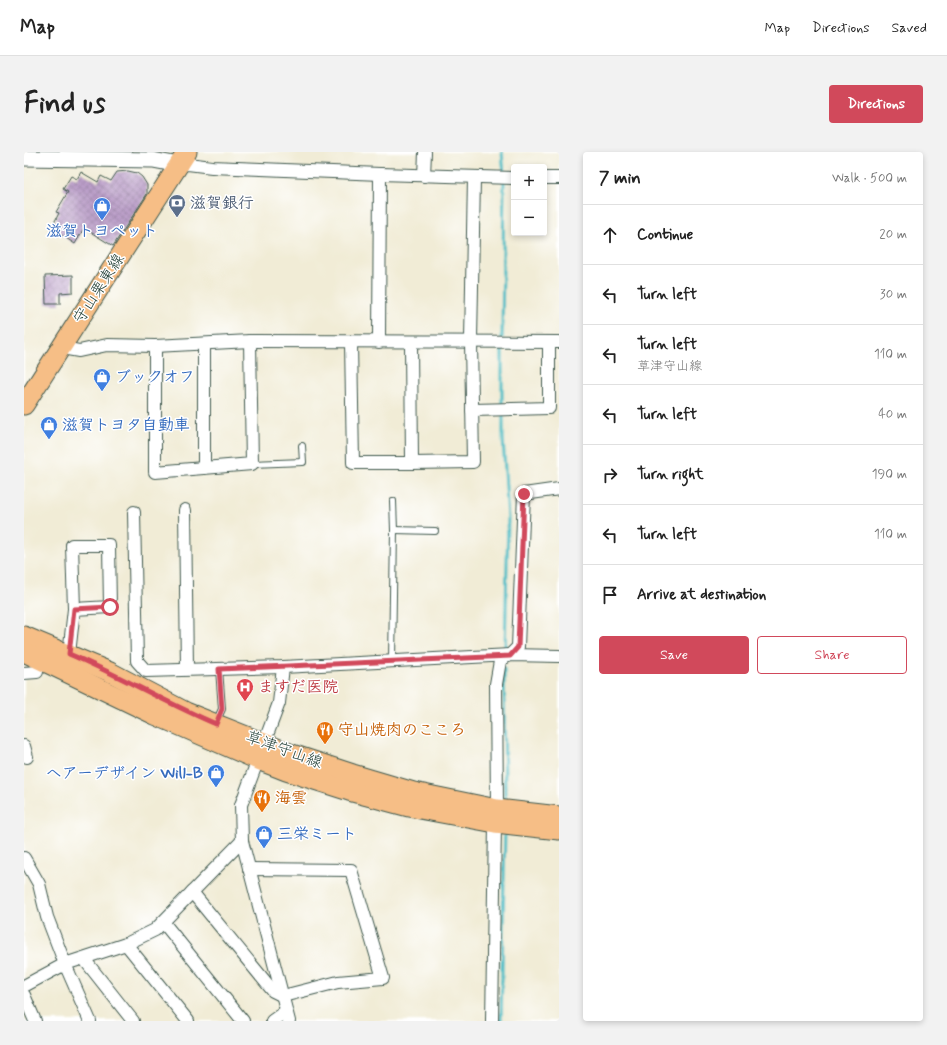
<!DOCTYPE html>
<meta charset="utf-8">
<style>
:root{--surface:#fff;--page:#f2f2f2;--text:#222;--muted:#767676;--line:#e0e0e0;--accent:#d1495b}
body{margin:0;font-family:Mynerve,"Klee One",sans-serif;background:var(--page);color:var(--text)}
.controls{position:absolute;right:12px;top:12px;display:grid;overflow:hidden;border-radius:4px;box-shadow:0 2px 6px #0003}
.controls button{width:36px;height:36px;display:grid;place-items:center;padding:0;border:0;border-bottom:1px solid var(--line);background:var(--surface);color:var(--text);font:20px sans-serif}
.stop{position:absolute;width:12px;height:12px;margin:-9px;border:3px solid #d1495b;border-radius:50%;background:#fff}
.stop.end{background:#d1495b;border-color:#fff;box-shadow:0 1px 4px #0008}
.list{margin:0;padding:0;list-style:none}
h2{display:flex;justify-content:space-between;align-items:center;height:52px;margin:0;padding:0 16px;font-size:17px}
h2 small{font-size:13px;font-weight:400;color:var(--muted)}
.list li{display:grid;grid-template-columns:26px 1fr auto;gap:12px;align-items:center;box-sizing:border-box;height:60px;padding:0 16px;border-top:1px solid var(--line)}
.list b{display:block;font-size:15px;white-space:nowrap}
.list p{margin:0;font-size:13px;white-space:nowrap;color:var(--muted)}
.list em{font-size:13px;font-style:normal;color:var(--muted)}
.actions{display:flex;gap:8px;padding:12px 16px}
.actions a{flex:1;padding:9px 0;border:1px solid var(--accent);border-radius:4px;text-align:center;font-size:14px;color:var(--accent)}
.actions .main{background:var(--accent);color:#fff}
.icon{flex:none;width:22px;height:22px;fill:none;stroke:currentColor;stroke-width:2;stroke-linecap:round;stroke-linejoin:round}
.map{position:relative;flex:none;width:535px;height:869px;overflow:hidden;border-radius:4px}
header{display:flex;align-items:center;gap:24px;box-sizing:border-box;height:56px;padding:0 20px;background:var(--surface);border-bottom:1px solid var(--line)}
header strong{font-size:19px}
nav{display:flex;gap:22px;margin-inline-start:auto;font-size:14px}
.intro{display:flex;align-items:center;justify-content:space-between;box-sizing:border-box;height:96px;padding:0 24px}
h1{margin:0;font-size:28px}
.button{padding:10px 18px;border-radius:4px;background:var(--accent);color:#fff;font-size:14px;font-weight:700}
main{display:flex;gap:24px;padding:0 24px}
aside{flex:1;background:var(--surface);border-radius:4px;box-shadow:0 2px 6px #0003}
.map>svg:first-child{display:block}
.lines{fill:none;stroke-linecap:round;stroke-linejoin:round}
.stream{stroke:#50bec7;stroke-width:3}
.building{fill:url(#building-cross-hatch)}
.service-casing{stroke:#3e574c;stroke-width:8}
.minor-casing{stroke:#3e574c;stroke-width:14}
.tertiary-casing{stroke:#3e574c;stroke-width:17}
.primary-casing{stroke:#3e574c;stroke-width:21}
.service{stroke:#fff;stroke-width:6}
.minor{stroke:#fff;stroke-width:12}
.tertiary{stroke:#fff;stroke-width:15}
.primary{stroke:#f6be86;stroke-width:19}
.route{stroke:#d1495b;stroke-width:5}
.labels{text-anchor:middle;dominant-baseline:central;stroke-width:3;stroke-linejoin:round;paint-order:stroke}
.service-label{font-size:16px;font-weight:bold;fill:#4e5e75;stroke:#fff;text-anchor:start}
.shop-label{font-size:16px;font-weight:bold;fill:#366cbe;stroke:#fff;text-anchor:start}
.street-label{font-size:16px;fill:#1f3d34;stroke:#fff}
.health-label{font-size:16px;font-weight:bold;fill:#be3a42;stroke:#fff;text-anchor:start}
.food-label{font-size:16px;font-weight:bold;fill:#c56008;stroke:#fff;text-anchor:start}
</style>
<header>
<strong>Map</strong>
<nav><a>Map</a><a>Directions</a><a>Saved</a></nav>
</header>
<div class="intro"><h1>Find us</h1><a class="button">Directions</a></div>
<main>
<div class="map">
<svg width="535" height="869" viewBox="0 0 535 869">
<defs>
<pattern id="building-cross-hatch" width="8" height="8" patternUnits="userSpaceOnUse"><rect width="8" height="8" fill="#b89ac6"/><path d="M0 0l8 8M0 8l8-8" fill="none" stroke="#957fa2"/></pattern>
</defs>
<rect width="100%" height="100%" fill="#fff"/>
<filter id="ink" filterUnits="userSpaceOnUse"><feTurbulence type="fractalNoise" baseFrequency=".025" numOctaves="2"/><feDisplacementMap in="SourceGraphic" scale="8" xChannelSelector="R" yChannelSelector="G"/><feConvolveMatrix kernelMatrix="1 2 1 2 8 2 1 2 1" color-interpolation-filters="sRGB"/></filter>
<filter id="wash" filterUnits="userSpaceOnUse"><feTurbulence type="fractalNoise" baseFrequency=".012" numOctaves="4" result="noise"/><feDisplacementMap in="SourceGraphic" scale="16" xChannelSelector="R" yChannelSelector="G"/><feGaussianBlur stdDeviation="0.9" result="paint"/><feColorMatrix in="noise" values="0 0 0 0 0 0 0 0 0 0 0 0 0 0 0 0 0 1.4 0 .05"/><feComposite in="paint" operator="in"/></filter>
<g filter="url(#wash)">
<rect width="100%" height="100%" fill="#f1ecd6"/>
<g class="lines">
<g class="stream">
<polyline points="478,0 480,22"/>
<polyline points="478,186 480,28"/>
<polyline points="478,192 478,254"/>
<polyline points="479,260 479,286 484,367 481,500"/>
<polyline points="480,517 481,652"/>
<polyline points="477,869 481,677"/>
</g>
</g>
<g id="blocks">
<g class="building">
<polygon points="104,19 113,21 118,25 123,33 123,42 89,94 60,76 51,92 33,80 37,74 30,71 35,61 32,60 44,40 39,37 47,24 53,27 57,20 74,30 77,24 87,29 93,20"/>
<polygon points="49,123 49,140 36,141 36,152 22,152 21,124"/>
</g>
</g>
</g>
<g filter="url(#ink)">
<use href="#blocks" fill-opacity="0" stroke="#3e574c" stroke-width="1"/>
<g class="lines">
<defs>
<g id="service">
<polyline points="228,312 279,310 278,294"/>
<polyline points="370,378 411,379"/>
<polyline points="368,509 370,378 369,349"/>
<polyline points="192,570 198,557 195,517"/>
</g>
<g id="minor">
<polyline points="155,13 164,12 188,15 356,22 490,26"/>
<polyline points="400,24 401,0"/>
<polyline points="520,26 535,26"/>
<polyline points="327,190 329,311 388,311 449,310 447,189 450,26"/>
<polyline points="355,190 356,22"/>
<polyline points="387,190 388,311"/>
<polyline points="131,194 131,320 228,312 226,189"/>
<polyline points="38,196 55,199 83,193 131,194 226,189 535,190"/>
<polyline points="448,258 525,256 525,190"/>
<polyline points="180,316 180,192"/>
<polyline points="161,358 163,517"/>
<polyline points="110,360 113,509 122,519 259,515 486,503 535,504"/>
<polyline points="45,502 50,457 48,393 85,393 86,455 50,457"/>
<polyline points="259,515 255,551 217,653 218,689 265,869"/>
<polyline points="0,521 13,520"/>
<polyline points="0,594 3,605"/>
<polyline points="0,706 15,732 23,765 41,812 66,869"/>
<polyline points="168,740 249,839 259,844 314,830 359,826 327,718 225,717"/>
<polyline points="139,770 219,869"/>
<polyline points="102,792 164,869"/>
<polyline points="60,807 109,869"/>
<polyline points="0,834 41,812 102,792 131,778 218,689"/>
<polyline points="0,843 11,869"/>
<polyline points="248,869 262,859"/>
<polyline points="468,869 471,671 473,657 472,532 476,509 478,507 486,503 494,495 500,342 535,337"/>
</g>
<polyline id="tertiary" points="0,6 129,8 155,13"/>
<g id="primary">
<polyline points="0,253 163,0"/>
<polyline points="0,484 86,520 162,560 268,602 329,622 390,640 473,657 535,664"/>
<polyline points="0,500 131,563 234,608 262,619 325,639 385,655 471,671 535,678"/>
</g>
</defs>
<use href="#service" class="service-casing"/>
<use href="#minor" class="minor-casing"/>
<use href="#tertiary" class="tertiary-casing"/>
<use href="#primary" class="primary-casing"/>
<use href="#service" class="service"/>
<use href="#minor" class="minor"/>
<use href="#tertiary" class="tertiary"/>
<use href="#primary" class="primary"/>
</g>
</g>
<g class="lines" filter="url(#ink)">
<path class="route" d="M86,455L50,457L45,502C95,523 142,551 192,572L198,557L195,517L486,504L494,495L500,342"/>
</g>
<defs>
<symbol id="bank-pin" viewBox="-11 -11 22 30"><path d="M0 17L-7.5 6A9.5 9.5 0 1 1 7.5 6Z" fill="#5c6f8a" stroke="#fff"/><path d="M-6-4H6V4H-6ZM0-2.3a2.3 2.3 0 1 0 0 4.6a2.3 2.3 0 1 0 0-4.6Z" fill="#fff"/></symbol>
<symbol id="shop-pin" viewBox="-11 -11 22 30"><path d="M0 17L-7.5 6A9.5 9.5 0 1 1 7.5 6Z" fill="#3f7fe0" stroke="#fff"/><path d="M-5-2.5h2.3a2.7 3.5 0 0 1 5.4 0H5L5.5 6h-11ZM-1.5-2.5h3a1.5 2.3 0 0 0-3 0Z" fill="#fff"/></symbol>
<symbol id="hospital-pin" viewBox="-11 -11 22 30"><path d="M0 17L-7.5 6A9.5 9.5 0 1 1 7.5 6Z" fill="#e0444e" stroke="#fff"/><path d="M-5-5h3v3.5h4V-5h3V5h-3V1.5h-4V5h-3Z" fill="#fff"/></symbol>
<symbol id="restaurant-pin" viewBox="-11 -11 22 30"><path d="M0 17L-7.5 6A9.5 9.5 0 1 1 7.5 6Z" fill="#e8710a" stroke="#fff"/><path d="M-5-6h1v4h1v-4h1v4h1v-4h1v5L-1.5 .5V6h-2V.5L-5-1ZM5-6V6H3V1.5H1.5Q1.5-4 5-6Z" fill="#fff"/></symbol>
</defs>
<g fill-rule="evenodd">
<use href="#bank-pin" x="143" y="41" width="20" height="27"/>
<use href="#shop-pin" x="68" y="44" width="20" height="27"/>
<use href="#shop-pin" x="68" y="215" width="20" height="27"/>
<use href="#shop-pin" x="15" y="263" width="20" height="27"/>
<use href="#hospital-pin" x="211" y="525" width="20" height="27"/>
<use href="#restaurant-pin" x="291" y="568" width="20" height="27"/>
<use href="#shop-pin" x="182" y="611" width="20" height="27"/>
<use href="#restaurant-pin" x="228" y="636" width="20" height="27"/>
<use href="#shop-pin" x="230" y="672" width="20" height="27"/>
</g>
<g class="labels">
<g class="service-label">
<text x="166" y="51">滋賀銀行</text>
</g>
<g class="shop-label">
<text x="78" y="79" text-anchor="middle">滋賀トヨペット</text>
<text x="91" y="225">ブックオフ</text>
<text x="38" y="273">滋賀トヨタ自動車</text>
<text x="179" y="621" text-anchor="end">ヘアーデザイン Will-B</text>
<text x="253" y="682">三栄ミート</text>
</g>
<g class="street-label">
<text transform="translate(75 137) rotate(-57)">守山栗東線</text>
<text transform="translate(260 598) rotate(20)">草津守山線</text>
</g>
<g class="health-label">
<text x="234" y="535">ますだ医院</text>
</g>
<g class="food-label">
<text x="314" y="578">守山焼肉のこころ</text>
<text x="251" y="646">海雲</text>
</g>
</g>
</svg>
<div class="controls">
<button>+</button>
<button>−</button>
</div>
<div class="stop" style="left:86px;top:455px"></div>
<div class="stop end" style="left:500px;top:342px"></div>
</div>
<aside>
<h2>7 min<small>Walk · 500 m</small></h2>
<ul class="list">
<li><svg class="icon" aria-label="ahead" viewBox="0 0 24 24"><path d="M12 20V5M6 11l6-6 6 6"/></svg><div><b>Continue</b></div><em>20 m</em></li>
<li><svg class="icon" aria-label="left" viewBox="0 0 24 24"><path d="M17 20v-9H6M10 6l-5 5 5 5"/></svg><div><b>Turn left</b></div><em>30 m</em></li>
<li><svg class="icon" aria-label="left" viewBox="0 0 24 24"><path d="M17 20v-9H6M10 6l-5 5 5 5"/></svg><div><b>Turn left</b><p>草津守山線</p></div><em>110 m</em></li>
<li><svg class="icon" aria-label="left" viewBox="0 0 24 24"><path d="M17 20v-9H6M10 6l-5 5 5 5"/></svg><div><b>Turn left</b></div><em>40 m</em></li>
<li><svg class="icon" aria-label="right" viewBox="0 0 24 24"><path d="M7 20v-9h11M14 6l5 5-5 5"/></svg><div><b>Turn right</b></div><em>190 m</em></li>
<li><svg class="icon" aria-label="left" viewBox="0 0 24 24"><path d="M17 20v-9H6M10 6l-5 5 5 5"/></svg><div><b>Turn left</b></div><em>110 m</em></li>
<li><svg class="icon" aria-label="arrive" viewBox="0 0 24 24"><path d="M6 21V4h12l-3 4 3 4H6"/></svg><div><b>Arrive at destination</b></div></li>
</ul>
<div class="actions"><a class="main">Save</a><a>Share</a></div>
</aside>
</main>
